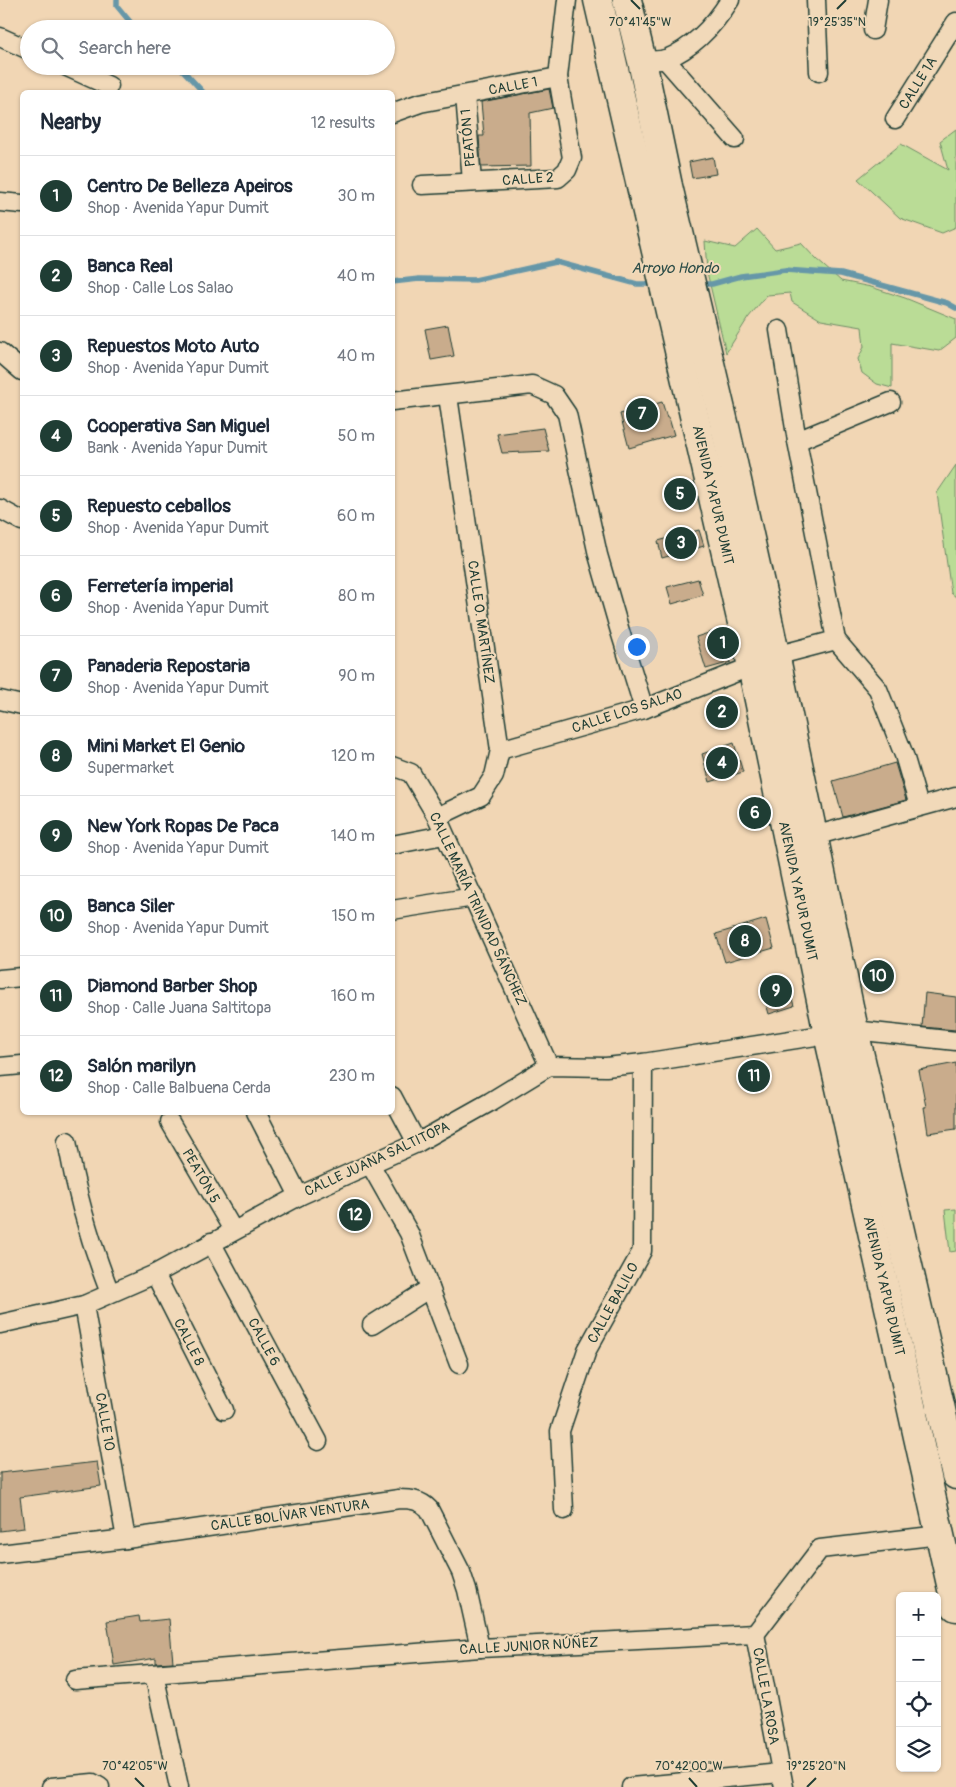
<!DOCTYPE html>
<meta charset="utf-8">
<style>
:root{--surface:#fff;--page:#f2f2f3;--text:#1f2937;--muted:#747a83;--line:#e0e1e3;--accent:#1f3d34}
body{margin:0;font-family:Pangolin,sans-serif;background:var(--page);color:var(--text)}
.controls{position:absolute;right:15px;bottom:15px;display:grid;overflow:hidden;border-radius:8px;box-shadow:0 1px 4px #0004}
.controls button{width:45px;height:45px;display:grid;place-items:center;padding:0;border:0;border-bottom:1px solid var(--line);background:var(--surface);color:var(--text);font:25px sans-serif}
.you{position:absolute;left:636px;top:646px;width:18px;height:18px;margin:-12px;border:4px solid #fff;border-radius:50%;background:#1a73e8;box-shadow:0 0 0 8px #1a73e833}
.badge{display:grid;place-items:center;width:32px;height:32px;border-radius:50%;background:var(--accent);color:#fff;font-size:16px;font-weight:700}
.pin{position:absolute;translate:-50% -50%;border:2px solid #fff;box-shadow:0 1px 5px #0006}
.list{margin:0;padding:0;list-style:none}
h2{display:flex;justify-content:space-between;align-items:center;height:65px;margin:0;padding:0 20px;font-size:21px}
h2 small{font-size:16px;font-weight:400;color:var(--muted)}
.list li{display:grid;grid-template-columns:32px 1fr auto;gap:15px;align-items:center;box-sizing:border-box;height:80px;padding:0 20px;border-top:1px solid var(--line)}
.list b{display:block;font-size:19px;white-space:nowrap}
.list p{margin:0;font-size:16px;white-space:nowrap;color:var(--muted)}
.list em{font-size:16px;font-style:normal;color:var(--muted)}
.icon{flex:none;width:28px;height:28px;fill:none;stroke:currentColor;stroke-width:2;stroke-linecap:round;stroke-linejoin:round}
.map{position:relative;flex:none;width:956px;height:1787px;overflow:hidden}
.search{position:absolute;background:var(--surface);box-shadow:0 1px 4px #0004;left:20px;top:20px;width:375px;height:55px;display:flex;align-items:center;gap:12px;box-sizing:border-box;padding:0 18px;border-radius:28px;color:var(--muted);font-size:19px}
.panel{position:absolute;background:var(--surface);box-shadow:0 1px 4px #0004;left:20px;top:90px;width:375px;height:1025px;border-radius:8px}
.map>svg:first-child{display:block}
.green{fill:#badc96;stroke:#6c8c65}
.lines{fill:none;stroke-linecap:round;stroke-linejoin:round}
.stream{stroke:#6697a8;stroke-width:5.5}
.building{fill:#c9ac8c;stroke:#1f3d34}
.street-casing{stroke:#1f3d34;stroke-width:21}
.primary-casing{stroke:#1f3d34;stroke-width:31}
.street{stroke:#f1d9b9;stroke-width:18}
.primary{stroke:#f1d9b9;stroke-width:28}
.ticks{fill:none;stroke:#1f3d34;stroke-width:2}
.labels{text-anchor:middle;dominant-baseline:central;stroke-width:4;stroke-linejoin:round;paint-order:stroke}
.street-label{font-size:14px;fill:#1f3d34;stroke:#f1d9b9}
.water-label{font-size:15px;font-style:italic;fill:#2b4c47;stroke:#f1d9b9}
.ticks-label{font-size:12px;text-anchor:middle;fill:#1f3d34;stroke:#f1d9b9;stroke-width:4;stroke-linejoin:round;paint-order:stroke}
</style>
<div class="map">
<svg width="956" height="1787" viewBox="0 0 956 1787">
<rect width="100%" height="100%" fill="#f1d6b4"/>
<filter id="ink" filterUnits="userSpaceOnUse"><feTurbulence type="fractalNoise" baseFrequency=".02" numOctaves="2"/><feDisplacementMap in="SourceGraphic" scale="10" xChannelSelector="R" yChannelSelector="G"/><feConvolveMatrix kernelMatrix="1 2 1 2 8 2 1 2 1" color-interpolation-filters="sRGB"/></filter>
<g filter="url(#ink)">
<g class="green">
<polygon points="956,129 956,227 942,233 900,218 858,179 901,144 948,170 940,141"/>
<polygon points="757,229 775,249 801,243 816,259 841,281 871,287 905,298 956,319 956,338 939,351 892,343 892,388 877,384 862,373 858,359 864,347 862,327 821,320 792,302 790,293 767,295 748,318 726,353 707,272 705,241 735,248"/>
<polygon points="956,465 956,597 951,593 937,493"/>
<polygon points="956,1209 956,1251 950,1252 945,1210"/>
</g>
<g class="lines">
<g class="stream">
<polyline points="117,0 117,6 136,29"/>
<polyline points="179,66 203,92"/>
<polyline points="392,282 419,279 475,280 556,262 637,284 656,284"/>
<polyline points="700,284 712,284 741,276 785,270 841,274 947,303 956,308"/>
</g>
</g>
<g class="building">
<polygon points="549,89 553,108 530,113 531,166 481,167 479,136 484,136 481,102"/>
<polygon points="713,157 716,174 692,178 689,162"/>
<polygon points="448,325 454,356 431,360 425,329"/>
<polygon points="662,402 667,418 669,418 674,435 629,448 620,414"/>
<polygon points="543,428 549,451 502,453 497,434"/>
<polygon points="699,530 704,546 662,558 658,541"/>
<polygon points="698,579 703,595 672,604 667,587"/>
<polygon points="721,629 731,662 706,669 696,637"/>
<polygon points="734,743 743,772 710,782 702,754"/>
<polygon points="895,763 906,800 843,817 833,781"/>
<polygon points="766,919 774,948 725,962 716,934"/>
<polygon points="787,981 794,1006 769,1014 762,989"/>
<polygon points="925,993 956,997 956,1030 922,1027"/>
<polygon points="956,1063 956,1129 928,1133 924,1107 926,1107 919,1070"/>
<polygon points="97,1462 101,1486 20,1497 24,1528 0,1531 0,1473"/>
<polygon points="139,1616 140,1622 169,1619 173,1662 156,1663 156,1658 114,1665 107,1621"/>
</g>
<g class="lines">
<defs>
<g id="street">
<polyline points="816,0 819,72"/>
<polyline points="873,30 878,0"/>
<polyline points="0,37 29,50"/>
<polyline points="665,59 735,139"/>
<path d="M642,61C650,60 659,61 666,59C693,48 715,24 730,0"/>
<polyline points="65,66 109,86"/>
<polyline points="465,95 472,182"/>
<polyline points="392,113 420,103 558,77 567,0"/>
<polyline points="895,119 956,22"/>
<polyline points="422,185 558,178 567,170 572,158 558,77"/>
<polyline points="0,202 22,204"/>
<polyline points="0,352 22,371"/>
<polyline points="392,401 532,385 554,395 567,414 598,555 619,628 644,709"/>
<polyline points="797,441 891,402"/>
<polyline points="0,509 22,521"/>
<polyline points="836,640 878,689 904,755 919,806"/>
<polyline points="775,656 836,640 797,441 779,330"/>
<polyline points="0,700 22,705"/>
<polyline points="500,750 644,709 752,666"/>
<polyline points="392,766 411,773 437,817 549,1066"/>
<polyline points="437,817 481,796 494,776 500,750 448,396"/>
<polyline points="814,836 956,797"/>
<polyline points="392,845 444,835"/>
<polyline points="392,910 474,897"/>
<polyline points="0,979 22,977"/>
<polyline points="0,1067 22,1065"/>
<polyline points="392,1096 417,1143"/>
<polyline points="256,1112 299,1196"/>
<polyline points="170,1122 233,1230"/>
<path d="M67,1141C76,1193 91,1244 110,1293"/>
<polyline points="370,1164 409,1233 459,1364"/>
<polyline points="211,1242 318,1441"/>
<polyline points="155,1274 224,1410"/>
<polyline points="84,1305 126,1539"/>
<polyline points="0,1324 84,1305 155,1274 299,1196 417,1143 490,1102 549,1066 606,1067 643,1063 854,1030 956,1041"/>
<polyline points="372,1325 430,1288"/>
<polyline points="564,1510 560,1431 587,1350 642,1251 643,1063"/>
<path d="M0,1554L126,1539L399,1499C410,1499 421,1500 429,1509L461,1572L467,1590L480,1648"/>
<polyline points="755,1634 784,1787"/>
<polyline points="154,1674 179,1787"/>
<polyline points="75,1680 480,1648 755,1634 820,1549 940,1535"/>
<polyline points="51,1787 93,1783 100,1787"/>
<polyline points="631,1787 781,1773"/>
</g>
<g id="primary">
<polyline points="598,0 752,666 828,1034 956,1607"/>
<polyline points="627,0 642,61 668,186 725,427 765,606 854,1030 956,1475"/>
</g>
</defs>
<use href="#street" class="street-casing"/>
<use href="#primary" class="primary-casing"/>
<use href="#street" class="street"/>
<use href="#primary" class="primary"/>
</g>
</g>
<path class="ticks" d="M631,0L640,9M837,9L846,0M135,1778L144,1787M689,1778L697,1787M807,1787L816,1778"/>
<g class="labels">
<g class="street-label">
<text transform="translate(918 83) rotate(-58)">CALLE 1A</text>
<text transform="translate(513 86) rotate(-10)">CALLE 1</text>
<text transform="translate(468 138) rotate(-95)">PEATÓN 1</text>
<text transform="translate(528 179) rotate(-4)">CALLE 2</text>
<text transform="translate(713 495) rotate(77)">AVENIDA YAPUR DUMIT</text>
<text transform="translate(481 622) rotate(82)">CALLE O. MARTÍNEZ</text>
<text transform="translate(627 711) rotate(-18)">CALLE LOS SALAO</text>
<text transform="translate(798 891) rotate(78)">AVENIDA YAPUR DUMIT</text>
<text transform="translate(478 909) rotate(65)">CALLE MARÍA TRINIDAD SÁNCHEZ</text>
<text transform="translate(377 1159) rotate(-25)">CALLE JUANA SALTITOPA</text>
<text transform="translate(201 1176) rotate(60)">PEATÓN 5</text>
<text transform="translate(884 1286) rotate(77)">AVENIDA YAPUR DUMIT</text>
<text transform="translate(613 1303) rotate(-61)">CALLE BALILO</text>
<text transform="translate(189 1342) rotate(63)">CALLE 8</text>
<text transform="translate(264 1342) rotate(62)">CALLE 6</text>
<text transform="translate(105 1422) rotate(80)">CALLE 10</text>
<text transform="translate(290 1515) rotate(-8)">CALLE BOLÍVAR VENTURA</text>
<text transform="translate(529 1646) rotate(-3)">CALLE JUNIOR NÚÑEZ</text>
<text transform="translate(766 1696) rotate(80)">CALLE LA ROSA</text>
</g>
<g class="water-label">
<text x="675" y="268">Arroyo Hondo</text>
</g>
</g>
<g class="ticks-label">
<text x="837" y="26">19°25'35"N</text>
<text x="640" y="26">70°41'45"W</text>
<text x="135" y="1770">70°42'05"W</text>
<text x="689" y="1770">70°42'00"W</text>
<text x="816" y="1770">19°25'20"N</text>
</g>
</svg>
<div class="controls">
<button>+</button>
<button>−</button>
<button><svg class="icon" aria-label="locate" viewBox="0 0 24 24"><circle cx="12" cy="12" r="6"/><path d="M12 2v4M12 18v4M2 12h4M18 12h4"/></svg></button>
<button><svg class="icon" aria-label="layers" viewBox="0 0 24 24"><path d="M12 4l9 5-9 5-9-5zM3 14l9 5 9-5"/></svg></button>
</div>
<div class="you"></div>
<div class="pin badge" style="left:723px;top:643px">1</div>
<div class="pin badge" style="left:722px;top:712px">2</div>
<div class="pin badge" style="left:681px;top:543px">3</div>
<div class="pin badge" style="left:722px;top:763px">4</div>
<div class="pin badge" style="left:680px;top:494px">5</div>
<div class="pin badge" style="left:755px;top:813px">6</div>
<div class="pin badge" style="left:642px;top:414px">7</div>
<div class="pin badge" style="left:745px;top:941px">8</div>
<div class="pin badge" style="left:776px;top:991px">9</div>
<div class="pin badge" style="left:878px;top:976px">10</div>
<div class="pin badge" style="left:754px;top:1076px">11</div>
<div class="pin badge" style="left:355px;top:1215px">12</div>
<div class="search"><svg class="icon" aria-label="search" viewBox="0 0 24 24"><circle cx="10" cy="10" r="6"/><path d="M15 15l6 6"/></svg>Search here</div>
<section class="panel">
<h2>Nearby<small>12 results</small></h2>
<ul class="list">
<li><span class="badge">1</span><div><b>Centro De Belleza Apeiros</b><p>Shop · Avenida Yapur Dumit</p></div><em>30 m</em></li>
<li><span class="badge">2</span><div><b>Banca Real</b><p>Shop · Calle Los Salao</p></div><em>40 m</em></li>
<li><span class="badge">3</span><div><b>Repuestos Moto Auto</b><p>Shop · Avenida Yapur Dumit</p></div><em>40 m</em></li>
<li><span class="badge">4</span><div><b>Cooperativa San Miguel</b><p>Bank · Avenida Yapur Dumit</p></div><em>50 m</em></li>
<li><span class="badge">5</span><div><b>Repuesto ceballos</b><p>Shop · Avenida Yapur Dumit</p></div><em>60 m</em></li>
<li><span class="badge">6</span><div><b>Ferretería imperial</b><p>Shop · Avenida Yapur Dumit</p></div><em>80 m</em></li>
<li><span class="badge">7</span><div><b>Panaderia Repostaria</b><p>Shop · Avenida Yapur Dumit</p></div><em>90 m</em></li>
<li><span class="badge">8</span><div><b>Mini Market El Genio</b><p>Supermarket</p></div><em>120 m</em></li>
<li><span class="badge">9</span><div><b>New York Ropas De Paca</b><p>Shop · Avenida Yapur Dumit</p></div><em>140 m</em></li>
<li><span class="badge">10</span><div><b>Banca Siler</b><p>Shop · Avenida Yapur Dumit</p></div><em>150 m</em></li>
<li><span class="badge">11</span><div><b>Diamond Barber Shop</b><p>Shop · Calle Juana Saltitopa</p></div><em>160 m</em></li>
<li><span class="badge">12</span><div><b>Salón marilyn</b><p>Shop · Calle Balbuena Cerda</p></div><em>230 m</em></li>
</ul>
</section>
</div>
